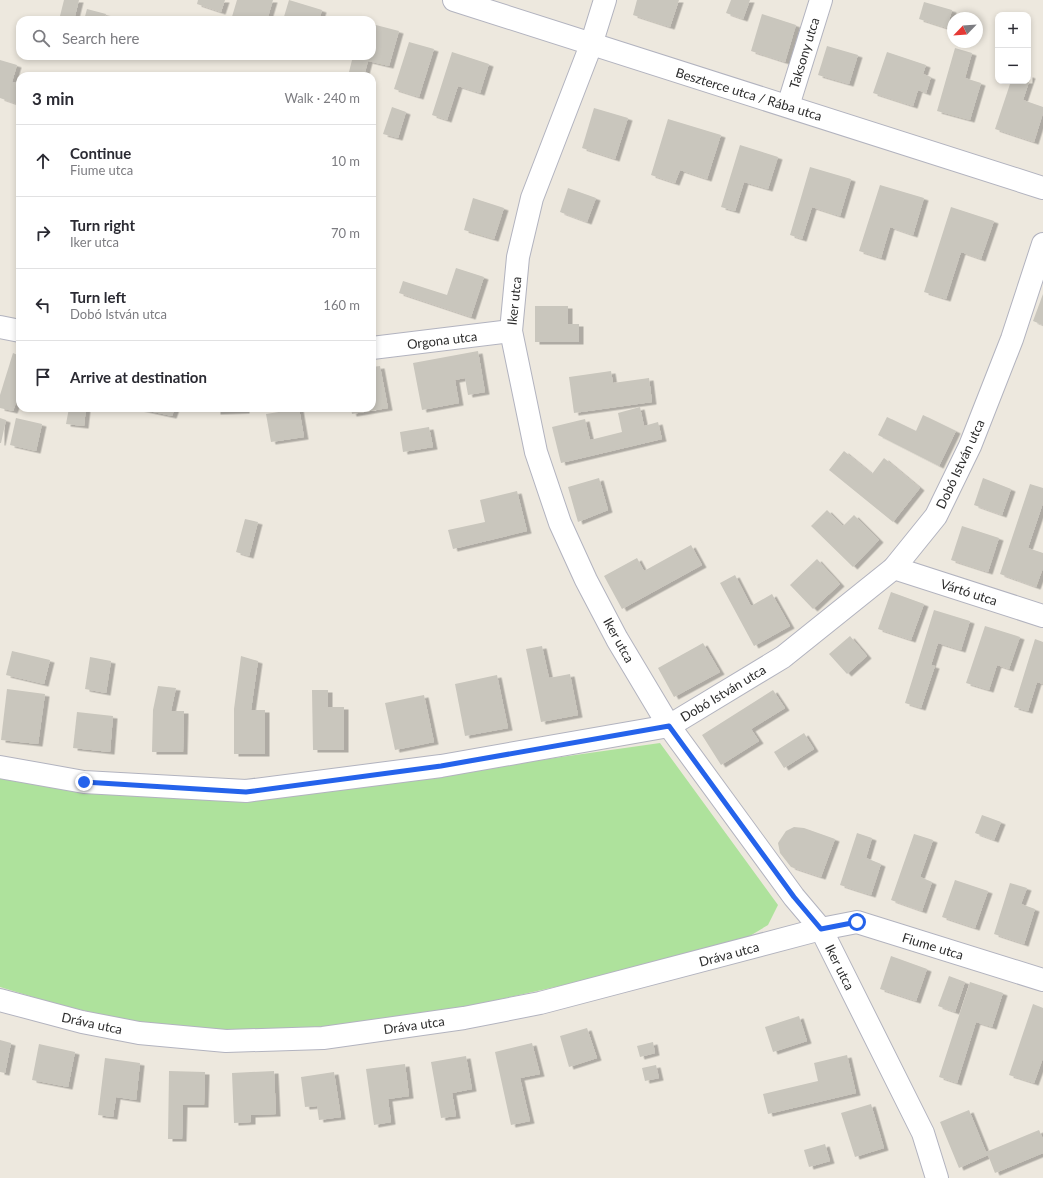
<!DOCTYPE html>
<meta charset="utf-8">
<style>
:root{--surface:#fff;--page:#f7f7f7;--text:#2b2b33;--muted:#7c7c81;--line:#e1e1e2}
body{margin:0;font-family:Lato,sans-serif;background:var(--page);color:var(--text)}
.controls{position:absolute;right:12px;top:12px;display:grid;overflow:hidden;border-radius:8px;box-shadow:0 2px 6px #0003}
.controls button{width:36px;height:36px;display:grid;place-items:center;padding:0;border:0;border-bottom:1px solid var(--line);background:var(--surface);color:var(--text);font:20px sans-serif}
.compass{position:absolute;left:947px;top:12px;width:36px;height:36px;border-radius:50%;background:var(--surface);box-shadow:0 2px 6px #0003;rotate:245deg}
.stop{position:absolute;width:12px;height:12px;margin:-9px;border:3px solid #2563eb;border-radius:50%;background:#fff}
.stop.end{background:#2563eb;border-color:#fff;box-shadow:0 1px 4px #0008}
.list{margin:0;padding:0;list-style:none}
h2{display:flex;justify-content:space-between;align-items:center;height:52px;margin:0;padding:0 16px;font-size:17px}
h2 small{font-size:13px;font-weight:400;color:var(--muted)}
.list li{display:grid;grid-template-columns:26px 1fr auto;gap:12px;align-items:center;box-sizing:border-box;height:72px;padding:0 16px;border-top:1px solid var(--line)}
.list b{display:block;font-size:15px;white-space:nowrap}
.list p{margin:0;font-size:13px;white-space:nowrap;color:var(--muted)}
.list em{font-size:13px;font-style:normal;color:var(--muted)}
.icon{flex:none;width:22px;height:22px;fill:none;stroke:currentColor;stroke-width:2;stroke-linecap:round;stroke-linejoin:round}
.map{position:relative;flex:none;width:1043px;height:1178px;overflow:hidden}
.search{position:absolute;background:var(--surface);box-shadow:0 2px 6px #0003;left:16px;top:16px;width:360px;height:44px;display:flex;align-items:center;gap:10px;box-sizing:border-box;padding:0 14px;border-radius:12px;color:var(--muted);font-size:15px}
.panel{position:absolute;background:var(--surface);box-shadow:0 2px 6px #0003;left:16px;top:72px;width:360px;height:340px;border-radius:12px}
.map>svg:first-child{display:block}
.green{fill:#aee29c}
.building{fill:#c9c6bd;filter:url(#shadow)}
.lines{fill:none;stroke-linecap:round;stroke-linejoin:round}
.minor-casing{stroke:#b2b3bf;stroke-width:24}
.minor{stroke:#fff;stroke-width:22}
.route{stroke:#2563eb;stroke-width:5}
.labels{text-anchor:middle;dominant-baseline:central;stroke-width:3;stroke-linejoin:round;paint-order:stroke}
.street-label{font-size:13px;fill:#2c2c2c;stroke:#fff}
</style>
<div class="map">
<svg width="1043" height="1178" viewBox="0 0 1043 1178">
<defs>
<filter id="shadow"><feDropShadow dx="4.5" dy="2.5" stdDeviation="0" flood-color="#0004"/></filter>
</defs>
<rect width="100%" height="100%" fill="#ede8de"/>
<polygon class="green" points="660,743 778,905 768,925 738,943 680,959 470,1006 337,1026 220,1031 141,1024 56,1004 0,987 0,778 244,802"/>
<g class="building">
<polygon points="64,0 79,0 74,20 59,20"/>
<polygon points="198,0 225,0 221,12 197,4"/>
<polygon points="237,0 273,0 267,20 231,20"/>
<polygon points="289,0 322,10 319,20 283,20"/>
<polygon points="637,0 679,0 670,27 633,15"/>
<polygon points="731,0 750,0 743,19 726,13"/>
<polygon points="924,2 952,10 947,28 919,19"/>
<polygon points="87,9 106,14 104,20 84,20"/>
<polygon points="762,14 796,25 785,62 751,51"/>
<polygon points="372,24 399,31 389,66 368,61 364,76 348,76 353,56 372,56"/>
<polygon points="409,42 434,49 419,97 394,89"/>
<polygon points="827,46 858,55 849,84 818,75"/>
<polygon points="955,48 972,53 965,78 981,83 970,120 937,111"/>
<polygon points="452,52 489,64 480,93 458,86 447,120 432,115"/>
<polygon points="887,52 926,65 923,74 931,77 926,93 918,90 913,106 873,93"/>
<polygon points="0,60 17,65 12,82 20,84 20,105 0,98"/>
<polygon points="1028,75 1031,76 1023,100 1043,107 1043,113 1034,142 995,129 1011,81 1028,81"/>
<polygon points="392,107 406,112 398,138 383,134"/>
<polygon points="594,108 628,118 615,159 582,148"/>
<polygon points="668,119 721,135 707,179 680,170 675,183 651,175"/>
<polygon points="740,145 778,157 768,189 744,182 735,211 721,207"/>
<polygon points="810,167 851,179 840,216 812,207 802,239 790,235"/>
<polygon points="880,185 924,198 913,235 890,227 881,258 859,251"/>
<polygon points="568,188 596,198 587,222 560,212"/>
<polygon points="473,198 504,208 494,239 464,230"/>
<polygon points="951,207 994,221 981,259 961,252 946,299 924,292"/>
<polygon points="456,268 484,277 471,317 399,293 403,281 447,295"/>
<polygon points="1043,294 1043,325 1033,321"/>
<polygon points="535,306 568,306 568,324 579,324 579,342 535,342"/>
<polygon points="478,351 485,392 468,395 465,378 455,380 459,403 422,410 413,363"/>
<polygon points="13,353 20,356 20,392 13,411 0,408 0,395"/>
<polygon points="380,366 388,408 352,414 351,408 372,408 372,367"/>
<polygon points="611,371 613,383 649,378 652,402 574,413 569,377"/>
<polygon points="640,407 644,426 658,422 662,439 561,463 552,427 585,419 590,440 622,432 618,413"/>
<polygon points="69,408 86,408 84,426 66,424"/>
<polygon points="135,408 175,408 172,416"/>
<polygon points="216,408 245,408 245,411 216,412"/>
<polygon points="284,408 299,408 304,437 271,442 266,414 285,411"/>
<polygon points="923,415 956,431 939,466 878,435 887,417 916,431"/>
<polygon points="0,418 6,420 1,443 0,443"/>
<polygon points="16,418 42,424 36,451 10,445"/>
<polygon points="429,427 433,447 403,452 400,432"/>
<polygon points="844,451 872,474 884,458 920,488 893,522 829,470"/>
<polygon points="599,478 608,510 578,522 568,487"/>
<polygon points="983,478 1011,489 1002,515 974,505"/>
<polygon points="1030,484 1043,488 1043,503 1028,548 1043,553 1043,568 1036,587 1000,574"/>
<polygon points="517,491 527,531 453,549 448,530 485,522 480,500"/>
<polygon points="827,510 843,526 854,515 879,540 853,567 811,526"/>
<polygon points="245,519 258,522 249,556 236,552"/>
<polygon points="962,526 999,538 988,572 951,560"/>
<polygon points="691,545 702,565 622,609 604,576 637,558 644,571"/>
<polygon points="817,559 840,584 813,609 790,585"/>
<polygon points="735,575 751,606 772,594 790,626 754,646 720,583"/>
<polygon points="891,592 924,604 911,640 878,629"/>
<polygon points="934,610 970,621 961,650 938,643 931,665 935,666 921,708 905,703"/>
<polygon points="985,626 1020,637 1009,669 997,665 989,690 966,683"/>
<polygon points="850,636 867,656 847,674 829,654"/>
<polygon points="1035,639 1043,642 1043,684 1037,682 1028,711 1014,707"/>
<polygon points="703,643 720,672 674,697 658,668"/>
<polygon points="542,646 549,678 570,674 578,715 541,722 526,649"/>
<polygon points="12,651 50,660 44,684 6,675"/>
<polygon points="241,656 258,661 251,710 265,710 265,754 234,754 234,709"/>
<polygon points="90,657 111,661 106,693 85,689"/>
<polygon points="497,675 508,728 465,736 455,684"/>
<polygon points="158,686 176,688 171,711 184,711 183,752 152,752 153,710"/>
<polygon points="7,689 45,694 38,744 1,740"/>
<polygon points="312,690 328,690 328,707 344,707 344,750 313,750"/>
<polygon points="773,690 785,708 751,729 759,741 721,765 702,735"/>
<polygon points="424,695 434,742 395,750 385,703"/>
<polygon points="77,712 113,716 110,752 73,748"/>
<polygon points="804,733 814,749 784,768 774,752"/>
<polygon points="982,815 1001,822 994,840 975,833"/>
<polygon points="794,827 804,828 835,839 821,877 791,867 780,853 778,843 786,831"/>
<polygon points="857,833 872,838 866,858 881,864 871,895 840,885"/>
<polygon points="914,834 933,840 920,877 932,882 922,911 891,900"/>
<polygon points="955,880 988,891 975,928 942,917"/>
<polygon points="1010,883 1027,888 1021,904 1035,909 1024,944 994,934"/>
<polygon points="891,956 927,969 916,1001 880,989"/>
<polygon points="949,976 965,982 955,1012 938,1006"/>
<polygon points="970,982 1003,993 992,1027 976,1022 957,1083 939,1077"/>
<polygon points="1033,1004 1043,1008 1043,1058 1034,1083 1009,1075"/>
<polygon points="799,1016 807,1041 773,1052 765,1027"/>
<polygon points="587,1028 597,1058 569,1067 560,1036"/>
<polygon points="0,1040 11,1043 5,1073 0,1072"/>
<polygon points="653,1042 655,1053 640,1057 637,1046"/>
<polygon points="532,1043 540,1074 520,1078 530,1121 511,1125 495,1052"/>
<polygon points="39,1044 75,1052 68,1087 32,1080"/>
<polygon points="847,1055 856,1093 768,1114 763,1094 818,1081 814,1063"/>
<polygon points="466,1056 472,1089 452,1093 456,1116 441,1118 431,1062"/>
<polygon points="105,1058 140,1063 136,1100 116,1097 113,1117 98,1115"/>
<polygon points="405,1064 409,1096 388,1099 391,1122 374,1125 366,1069"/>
<polygon points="656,1065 659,1078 645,1081 642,1068"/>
<polygon points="169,1071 205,1072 204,1105 183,1105 182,1139 168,1139"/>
<polygon points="274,1071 276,1114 251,1115 251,1122 234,1123 232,1073"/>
<polygon points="334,1072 341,1117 319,1120 317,1106 305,1107 301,1077"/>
<polygon points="871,1104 884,1148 855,1157 841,1113"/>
<polygon points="969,1110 986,1152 1039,1130 1043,1139 1043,1153 995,1173 988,1155 959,1168 940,1122"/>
<polygon points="825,1144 830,1161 809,1167 804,1150"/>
</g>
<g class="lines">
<defs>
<g id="minor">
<polyline points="454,0 1043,188"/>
<polyline points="605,0 591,45 532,198 518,257 511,331 536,452 560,523 586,580 617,639 669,726 794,897 821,929 923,1133 937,1178"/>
<polyline points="788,106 821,0"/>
<polyline points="0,327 20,331"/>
<polyline points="372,348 511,331"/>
<polyline points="894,568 1043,616"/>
<polyline points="0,767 84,782 246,791 441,766 669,726 783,657 894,568 936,516 970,446 1012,339 1043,244"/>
<polyline points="0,1000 82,1022 139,1033 226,1041 323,1038 464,1018 540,1003 821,929 857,922 1043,980"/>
</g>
</defs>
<use href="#minor" class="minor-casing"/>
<use href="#minor" class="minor"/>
</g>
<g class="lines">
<polyline class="route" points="84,782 246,792 441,766 669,726 794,897 821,929 857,922"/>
</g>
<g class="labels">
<g class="street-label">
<text transform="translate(804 53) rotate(-73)">Taksony utca</text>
<text transform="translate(749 94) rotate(17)">Beszterce utca / Rába utca</text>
<text transform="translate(514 301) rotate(-84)">Iker utca</text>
<text transform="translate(442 340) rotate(-7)">Orgona utca</text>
<text transform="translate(960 464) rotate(-65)">Dobó István utca</text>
<text transform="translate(969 592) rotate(18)">Vártó utca</text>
<text transform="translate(619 640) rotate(61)">Iker utca</text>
<text transform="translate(723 693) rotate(-31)">Dobó István utca</text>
<text transform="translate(933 946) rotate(17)">Fiume utca</text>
<text transform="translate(729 954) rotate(-15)">Dráva utca</text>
<text transform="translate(840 967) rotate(64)">Iker utca</text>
<text transform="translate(92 1023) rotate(12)">Dráva utca</text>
<text transform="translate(414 1025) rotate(-8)">Dráva utca</text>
</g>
</g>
</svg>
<div class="controls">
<button>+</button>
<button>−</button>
</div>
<svg class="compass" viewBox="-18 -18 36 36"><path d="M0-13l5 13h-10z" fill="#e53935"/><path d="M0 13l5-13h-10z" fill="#7c7c81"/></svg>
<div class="stop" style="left:857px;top:922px"></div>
<div class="stop end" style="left:84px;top:782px"></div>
<div class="search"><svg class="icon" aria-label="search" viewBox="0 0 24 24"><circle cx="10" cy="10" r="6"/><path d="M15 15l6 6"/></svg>Search here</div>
<section class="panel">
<h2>3 min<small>Walk · 240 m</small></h2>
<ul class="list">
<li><svg class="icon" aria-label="ahead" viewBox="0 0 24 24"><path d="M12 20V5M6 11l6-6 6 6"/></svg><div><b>Continue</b><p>Fiume utca</p></div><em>10 m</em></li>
<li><svg class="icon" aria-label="right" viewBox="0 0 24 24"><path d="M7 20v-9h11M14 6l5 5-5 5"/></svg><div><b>Turn right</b><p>Iker utca</p></div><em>70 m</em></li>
<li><svg class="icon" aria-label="left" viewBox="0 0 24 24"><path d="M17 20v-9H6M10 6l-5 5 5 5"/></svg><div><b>Turn left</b><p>Dobó István utca</p></div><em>160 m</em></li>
<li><svg class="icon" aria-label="arrive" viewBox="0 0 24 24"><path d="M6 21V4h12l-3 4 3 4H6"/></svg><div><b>Arrive at destination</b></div></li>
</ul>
</section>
</div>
